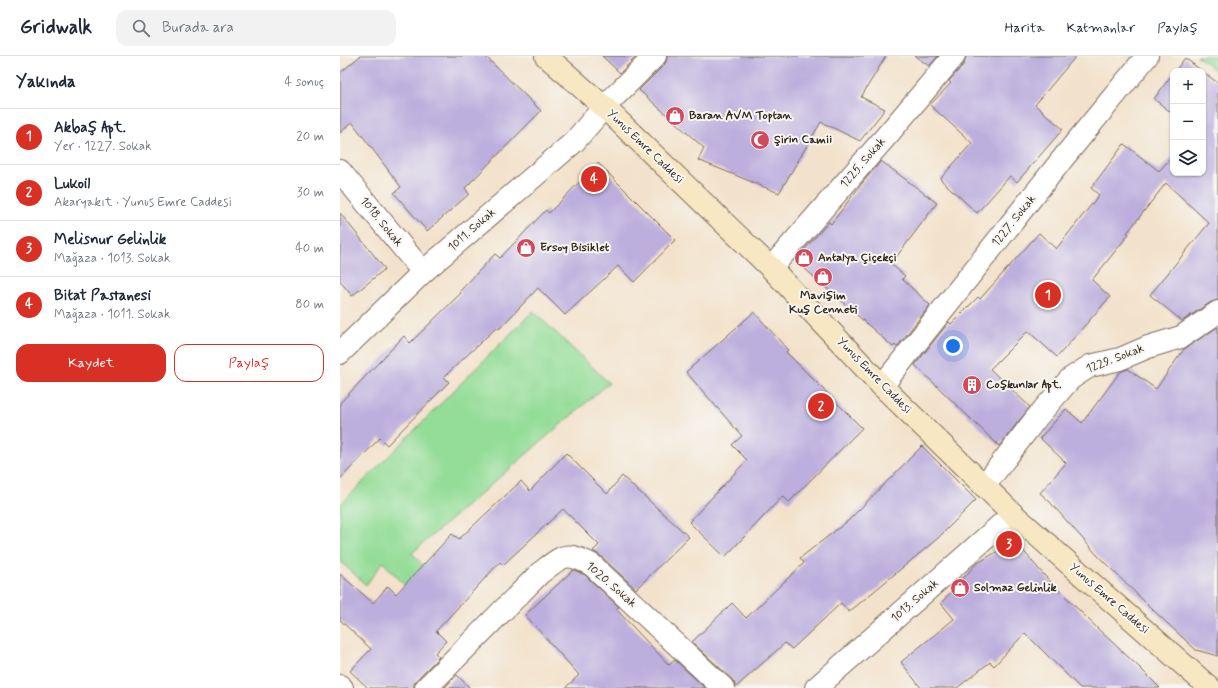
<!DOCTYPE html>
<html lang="tr">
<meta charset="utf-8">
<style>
:root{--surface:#fff;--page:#f2f2f3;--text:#1f2937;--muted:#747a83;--line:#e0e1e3;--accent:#d93025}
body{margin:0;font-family:Mynerve,sans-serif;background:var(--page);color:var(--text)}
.controls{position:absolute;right:12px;top:12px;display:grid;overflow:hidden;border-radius:8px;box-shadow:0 1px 3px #0004}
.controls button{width:36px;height:36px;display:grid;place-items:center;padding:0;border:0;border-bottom:1px solid var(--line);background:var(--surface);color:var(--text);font:20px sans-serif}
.you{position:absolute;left:613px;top:290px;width:14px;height:14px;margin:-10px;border:3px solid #fff;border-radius:50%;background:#1a73e8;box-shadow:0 0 0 6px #1a73e833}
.badge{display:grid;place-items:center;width:26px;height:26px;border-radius:50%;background:var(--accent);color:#fff;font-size:13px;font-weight:700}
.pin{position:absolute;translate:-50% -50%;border:2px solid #fff;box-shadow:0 1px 4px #0006}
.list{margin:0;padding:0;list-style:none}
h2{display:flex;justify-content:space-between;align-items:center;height:52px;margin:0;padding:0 16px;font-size:17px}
h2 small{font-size:13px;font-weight:400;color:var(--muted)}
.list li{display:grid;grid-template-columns:26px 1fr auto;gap:12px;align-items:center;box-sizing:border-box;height:56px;padding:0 16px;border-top:1px solid var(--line)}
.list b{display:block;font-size:15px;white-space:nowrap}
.list p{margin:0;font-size:13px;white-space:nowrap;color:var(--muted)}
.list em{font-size:13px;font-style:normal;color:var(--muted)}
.actions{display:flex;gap:8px;padding:12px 16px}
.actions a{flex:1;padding:9px 0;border:1px solid var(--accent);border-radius:12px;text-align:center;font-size:14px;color:var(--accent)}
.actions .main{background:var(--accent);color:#fff}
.icon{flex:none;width:22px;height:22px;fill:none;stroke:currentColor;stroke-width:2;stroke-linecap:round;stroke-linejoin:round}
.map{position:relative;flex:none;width:878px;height:632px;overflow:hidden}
header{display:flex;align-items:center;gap:24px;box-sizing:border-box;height:56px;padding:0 20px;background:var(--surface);border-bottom:1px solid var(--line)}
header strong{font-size:19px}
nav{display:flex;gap:22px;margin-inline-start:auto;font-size:14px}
.search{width:280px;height:36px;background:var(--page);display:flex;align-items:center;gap:10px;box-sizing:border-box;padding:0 14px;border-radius:12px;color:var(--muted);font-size:15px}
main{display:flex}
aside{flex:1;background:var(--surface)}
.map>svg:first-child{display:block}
.green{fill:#94dd98;stroke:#68845b}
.building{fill:#bcaedd}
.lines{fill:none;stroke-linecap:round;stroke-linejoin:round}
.street-casing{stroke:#7b6a5b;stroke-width:24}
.secondary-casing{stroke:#7b6a5b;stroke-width:24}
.street{stroke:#fff;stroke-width:22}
.secondary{stroke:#f7e8c3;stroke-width:22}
.labels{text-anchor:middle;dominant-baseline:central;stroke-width:4;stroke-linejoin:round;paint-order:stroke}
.poi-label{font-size:12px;font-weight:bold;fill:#3b2a1e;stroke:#f6f6f2;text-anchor:start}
.street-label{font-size:12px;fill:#3b2a1e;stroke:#f6f6f2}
</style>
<header>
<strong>Gridwalk</strong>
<div class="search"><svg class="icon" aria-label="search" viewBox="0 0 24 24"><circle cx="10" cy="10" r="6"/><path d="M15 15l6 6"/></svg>Burada ara</div>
<nav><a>Harita</a><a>Katmanlar</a><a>Paylaş</a></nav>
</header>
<main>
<aside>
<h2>Yakında<small>4 sonuç</small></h2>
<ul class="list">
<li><span class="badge">1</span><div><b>Akbaş Apt.</b><p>Yer · 1227. Sokak</p></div><em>20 m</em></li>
<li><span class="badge">2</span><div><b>Lukoil</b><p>Akaryakıt · Yunus Emre Caddesi</p></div><em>30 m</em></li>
<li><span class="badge">3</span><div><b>Melisnur Gelinlik</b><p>Mağaza · 1013. Sokak</p></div><em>40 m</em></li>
<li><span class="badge">4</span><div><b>Bitat Pastanesi</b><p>Mağaza · 1011. Sokak</p></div><em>80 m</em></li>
</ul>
<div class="actions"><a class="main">Kaydet</a><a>Paylaş</a></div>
</aside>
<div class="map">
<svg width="878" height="632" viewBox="0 0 878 632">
<rect width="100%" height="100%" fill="#f6f6f2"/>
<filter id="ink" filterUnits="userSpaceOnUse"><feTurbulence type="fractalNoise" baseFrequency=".025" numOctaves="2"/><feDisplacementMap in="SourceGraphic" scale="8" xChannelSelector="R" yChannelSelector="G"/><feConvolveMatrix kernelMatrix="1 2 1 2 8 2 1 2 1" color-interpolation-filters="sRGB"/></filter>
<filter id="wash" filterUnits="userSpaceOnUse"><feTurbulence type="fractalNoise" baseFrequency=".012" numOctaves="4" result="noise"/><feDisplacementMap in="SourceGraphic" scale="16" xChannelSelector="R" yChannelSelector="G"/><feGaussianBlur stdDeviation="0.9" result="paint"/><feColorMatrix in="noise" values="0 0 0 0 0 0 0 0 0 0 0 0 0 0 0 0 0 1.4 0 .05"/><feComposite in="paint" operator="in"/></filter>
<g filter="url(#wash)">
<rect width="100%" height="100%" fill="#f3e2cb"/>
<g class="green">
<polygon points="857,0 878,0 878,16"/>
<polygon points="193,255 269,327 72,497 102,531 86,552 43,506 26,529 0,505 0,449"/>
</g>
<g id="blocks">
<g class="building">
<polygon points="20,0 145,0 201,55 125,132 129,138 87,175 54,137 61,131 12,66 0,77 0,17"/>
<polygon points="262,0 297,0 280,17"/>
<polygon points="327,0 546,0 521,41 545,53 520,85 481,66 439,137 358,104 364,92 299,34 324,9 327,4"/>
<polygon points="575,0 598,0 589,10"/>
<polygon points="626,0 736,0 695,49 723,73 677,126 670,120 637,157 600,123 632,87 590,49 611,27 609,25 624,8"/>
<polygon points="845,2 862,15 835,15"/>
<polygon points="863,16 878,27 878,244 871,246 842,265 810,239 869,167 826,127 787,177 789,178 752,224 770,241 717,301 688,275 650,313 690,351 659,390 575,309 609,266 611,268 638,241 640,243 699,177 716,193 759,139 751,132 784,88 819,115 833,100 833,117 863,117"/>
<polygon points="833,17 833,58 814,43"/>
<polygon points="541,105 597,147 551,208 565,220 562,223 590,249 557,291 555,289 553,291 455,204 489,166 491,168 523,126"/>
<polygon points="258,107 335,184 294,226 278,210 225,259 198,232 159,273 157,271 104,321 109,326 47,389 40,382 0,423 0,347 64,280 70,287 121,237 120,235 155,198 160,202 206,154 209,157"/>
<polygon points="0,157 45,213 12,240 0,225"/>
<polygon points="414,256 448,294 446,296 522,372 449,446 443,440 385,501 349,466 407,404 392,389 402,380 346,316"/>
<polygon points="878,271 878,600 856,594 812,553 758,500 709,445 700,437 726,407 700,382 726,353 742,367 780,316 788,313 816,333 844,293"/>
<polygon points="582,390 636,444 597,483 509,556 501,547 452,593 445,587 395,632 395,628 392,623 352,586 392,547 406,562 464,507 460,502 509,464"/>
<polygon points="226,397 267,438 282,420 349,481 296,533 261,500 253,495 259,489 223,453 163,509 160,506 96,575 106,585 95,597 99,601 77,623 74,628 74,632 28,632 10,615 31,593 0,564 0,518 33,547 48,530 56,538 112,478 119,483 181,425 190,435"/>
<polygon points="675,485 703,518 758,573 799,611 820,632 740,632 685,577 654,610 650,606 617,632 581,632 561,606 614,563 601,547 636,508"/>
<polygon points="233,514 245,519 279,551 276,553 329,609 335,604 365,632 225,632 239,619 185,559"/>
<polygon points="117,619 130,632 104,632"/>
</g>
</g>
</g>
<g filter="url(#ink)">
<use href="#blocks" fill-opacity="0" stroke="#7b6a5b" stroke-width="1"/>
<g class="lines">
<defs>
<g id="street">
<polyline points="0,115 83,216"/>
<polyline points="431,212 549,77 614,0"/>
<polyline points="0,297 83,216 234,86 264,51 315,0"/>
<polyline points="542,330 724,101 807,0"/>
<polyline points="644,430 698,360 730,323 750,310 780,303 808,291 841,281 878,256"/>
<polyline points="0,630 2,632"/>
<path d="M86,632L200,517C224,499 225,495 252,509L383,632"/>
<polyline points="476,632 673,458"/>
</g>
<polyline id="secondary" points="206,0 264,51 431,212 542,330 673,458 870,632"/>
</defs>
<use href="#street" class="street-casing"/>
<use href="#secondary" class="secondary-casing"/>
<use href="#street" class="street"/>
<use href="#secondary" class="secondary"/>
</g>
</g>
<defs>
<symbol id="shop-disc" viewBox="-11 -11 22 22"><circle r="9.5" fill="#d1495b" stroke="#f6f6f2"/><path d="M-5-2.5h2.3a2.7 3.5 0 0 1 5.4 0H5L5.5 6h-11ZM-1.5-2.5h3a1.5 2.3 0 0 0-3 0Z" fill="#fff"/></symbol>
<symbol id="mosque-disc" viewBox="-11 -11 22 22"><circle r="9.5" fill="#d1495b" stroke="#f6f6f2"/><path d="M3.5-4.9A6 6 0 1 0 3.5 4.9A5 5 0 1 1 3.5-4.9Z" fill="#fff"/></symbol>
<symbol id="building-disc" viewBox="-11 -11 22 22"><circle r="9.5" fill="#d1495b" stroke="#f6f6f2"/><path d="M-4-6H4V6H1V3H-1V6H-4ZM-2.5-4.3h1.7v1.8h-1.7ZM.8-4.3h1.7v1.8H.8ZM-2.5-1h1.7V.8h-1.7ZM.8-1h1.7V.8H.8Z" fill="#fff"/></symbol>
</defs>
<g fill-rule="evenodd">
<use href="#shop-disc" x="324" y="49" width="22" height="22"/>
<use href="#mosque-disc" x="409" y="73" width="22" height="22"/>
<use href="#shop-disc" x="175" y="181" width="22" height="22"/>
<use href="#shop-disc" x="453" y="191" width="22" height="22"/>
<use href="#shop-disc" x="472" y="210" width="22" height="22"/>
<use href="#building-disc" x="621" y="318" width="22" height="22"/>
<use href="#shop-disc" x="609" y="521" width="22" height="22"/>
</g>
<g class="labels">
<g class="poi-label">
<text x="349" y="60">Baran AVM Toptan</text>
<text x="434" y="84">Şirin Camii</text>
<text x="200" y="192">Ersoy Bisiklet</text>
<text x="478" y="202">Antalya Çiçekçi</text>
<text x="483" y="240" text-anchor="middle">Mavişim<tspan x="483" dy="14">Kuş Cenneti</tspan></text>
<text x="646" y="329">Coşkunlar Apt.</text>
<text x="634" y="532">Solmaz Gelinlik</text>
</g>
<g class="street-label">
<text transform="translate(305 91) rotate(44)">Yunus Emre Caddesi</text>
<text transform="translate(523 107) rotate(-49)">1225. Sokak</text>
<text transform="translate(674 165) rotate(-51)">1227. Sokak</text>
<text transform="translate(41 166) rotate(51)">1018. Sokak</text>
<text transform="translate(132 174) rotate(-41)">1011. Sokak</text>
<text transform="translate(775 303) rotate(-21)">1229. Sokak</text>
<text transform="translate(534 320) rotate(46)">Yunus Emre Caddesi</text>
<text transform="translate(271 529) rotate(41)">1020. Sokak</text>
<text transform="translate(769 543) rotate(41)">Yunus Emre Caddesi</text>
<text transform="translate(575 545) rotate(-41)">1013. Sokak</text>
</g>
</g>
</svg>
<div class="controls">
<button>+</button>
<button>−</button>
<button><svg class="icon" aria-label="layers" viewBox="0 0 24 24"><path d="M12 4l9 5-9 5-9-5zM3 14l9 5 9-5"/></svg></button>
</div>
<div class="you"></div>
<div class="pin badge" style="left:708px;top:239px">1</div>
<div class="pin badge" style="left:481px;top:350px">2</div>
<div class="pin badge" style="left:669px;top:488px">3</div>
<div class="pin badge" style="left:254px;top:123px">4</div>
</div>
</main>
